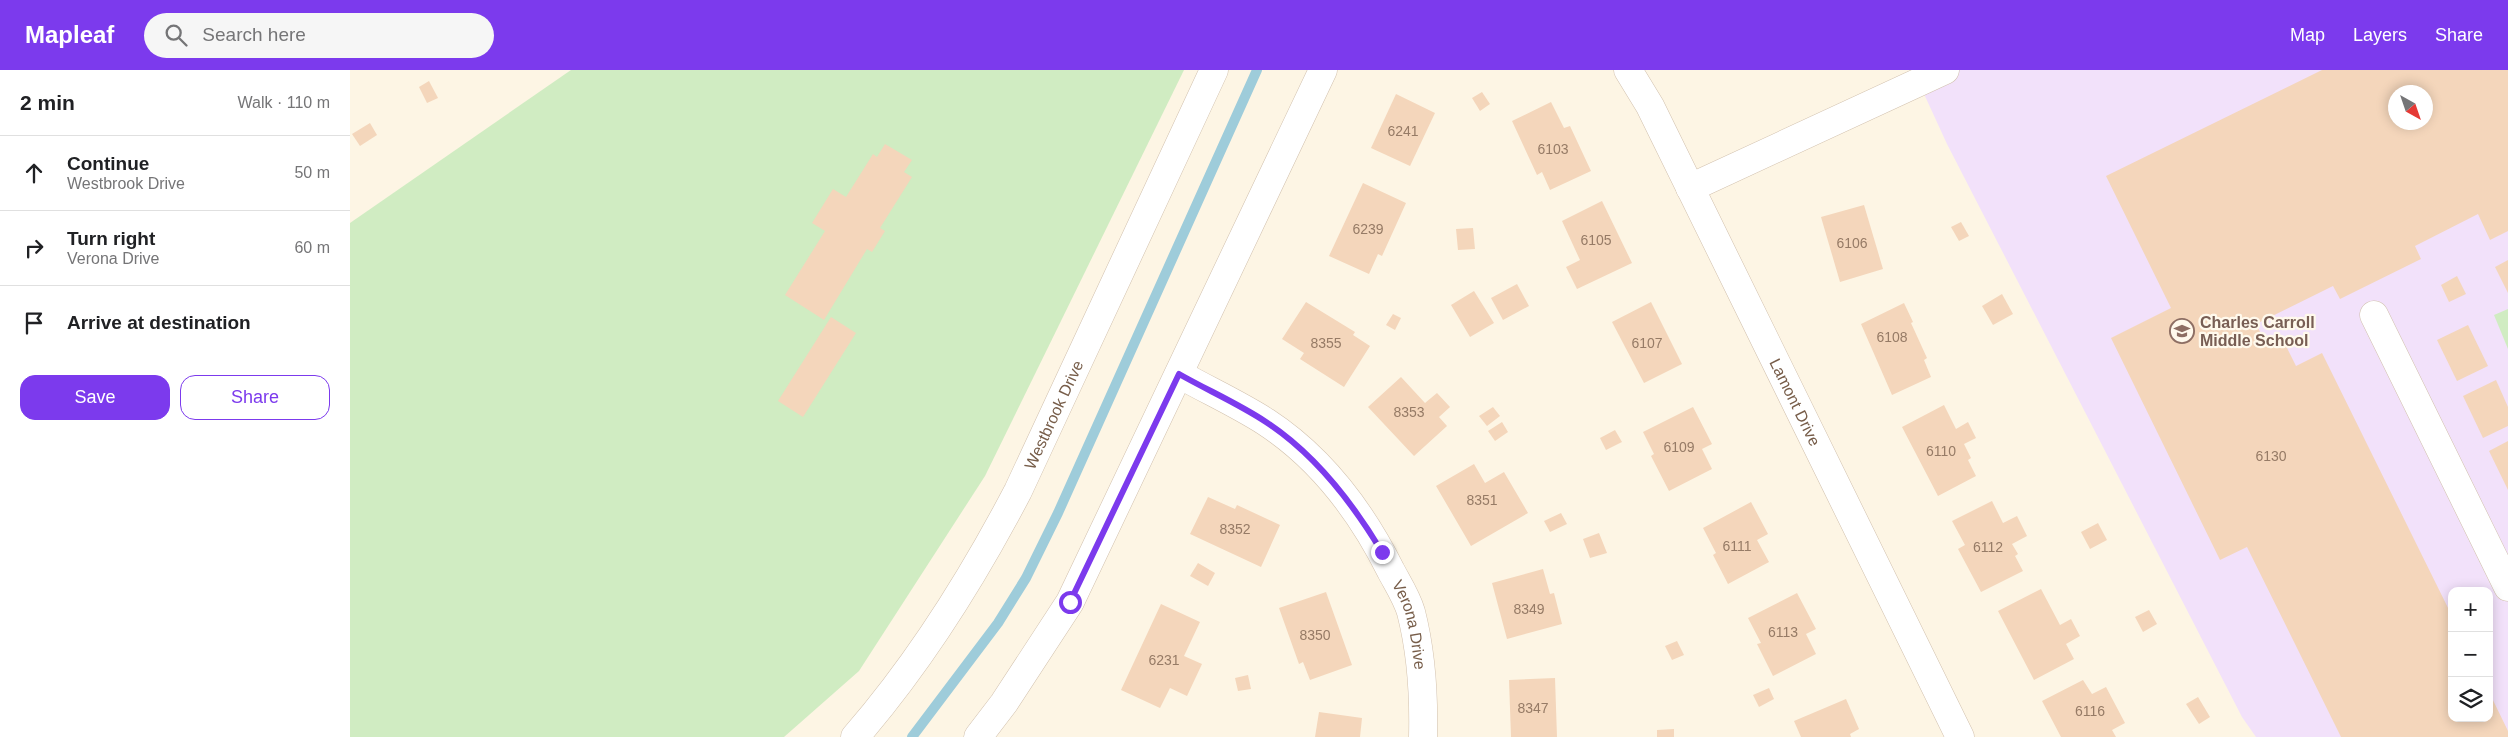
<!DOCTYPE html>
<meta charset="utf-8">
<style>
:root{--surface:#fff;--page:#f6f6f6;--text:#202124;--muted:#757577;--line:#e0e0e0;--accent:#7c3aed}
body{margin:0;font-family:Helvetica,sans-serif;background:var(--page);color:var(--text)}
.controls{position:absolute;right:15px;bottom:15px;display:grid;overflow:hidden;border-radius:10px;box-shadow:0 2px 12px #0003}
.controls button{width:45px;height:45px;display:grid;place-items:center;padding:0;border:0;border-bottom:1px solid var(--line);background:var(--surface);color:var(--text);font:25px sans-serif}
.compass{position:absolute;left:2038px;top:15px;width:45px;height:45px;border-radius:50%;background:var(--surface);box-shadow:0 2px 12px #0003;rotate:140deg}
.stop{position:absolute;width:15px;height:15px;margin:-11px;border:4px solid #7c3aed;border-radius:50%;background:#fff}
.stop.end{background:#7c3aed;border-color:#fff;box-shadow:0 1px 5px #0008}
.list{margin:0;padding:0;list-style:none}
h2{display:flex;justify-content:space-between;align-items:center;height:65px;margin:0;padding:0 20px;font-size:21px}
h2 small{font-size:16px;font-weight:400;color:var(--muted)}
.list li{display:grid;grid-template-columns:32px 1fr auto;gap:15px;align-items:center;box-sizing:border-box;height:75px;padding:0 20px;border-top:1px solid var(--line)}
.list b{display:block;font-size:19px;white-space:nowrap}
.list p{margin:0;font-size:16px;white-space:nowrap;color:var(--muted)}
.list em{font-size:16px;font-style:normal;color:var(--muted)}
.actions{display:flex;gap:10px;padding:15px 20px}
.actions a{flex:1;padding:11px 0;border:1px solid var(--accent);border-radius:15px;text-align:center;font-size:18px;color:var(--accent)}
.actions .main{background:var(--accent);color:#fff}
.icon{flex:none;width:28px;height:28px;fill:none;stroke:currentColor;stroke-width:2;stroke-linecap:round;stroke-linejoin:round}
.map{position:relative;flex:none;width:2158px;height:667px;overflow:hidden}
header{display:flex;align-items:center;gap:30px;box-sizing:border-box;height:70px;padding:0 25px;background:var(--accent);color:#fff}
header strong{font-size:24px}
nav{display:flex;gap:28px;margin-inline-start:auto;font-size:18px}
.search{width:350px;height:45px;background:var(--page);display:flex;align-items:center;gap:12px;box-sizing:border-box;padding:0 18px;border-radius:28px;color:var(--muted);font-size:19px}
main{display:flex}
aside{flex:1;background:var(--surface)}
.map>svg:first-child{display:block}
.education{fill:#f2e1fa;fill-rule:evenodd}
.green{fill:#d0ecc2}
.lines{fill:none;stroke-linecap:round;stroke-linejoin:round}
.stream{stroke:#9eccda;stroke-width:10}
.building{fill:#f4d6bb;fill-rule:evenodd}
.minor-casing{stroke:#d1c0ad;stroke-width:29}
.minor{stroke:#fff;stroke-width:28}
.route{stroke:#7c3aed;stroke-width:6}
.labels{text-anchor:middle;dominant-baseline:central;stroke-width:4.5;stroke-linejoin:round;paint-order:stroke}
.number-label{font-size:14px;fill:#967b66}
.education-label{font-size:16px;font-weight:bold;fill:#785e54;stroke:#fff9ec;text-anchor:start}
.street-label{font-size:16px;fill:#775d49;stroke:#fff9ec}
</style>
<header>
<strong>Mapleaf</strong>
<div class="search"><svg class="icon" aria-label="search" viewBox="0 0 24 24"><circle cx="10" cy="10" r="6"/><path d="M15 15l6 6"/></svg>Search here</div>
<nav><a>Map</a><a>Layers</a><a>Share</a></nav>
</header>
<main>
<aside>
<h2>2 min<small>Walk · 110 m</small></h2>
<ul class="list">
<li><svg class="icon" aria-label="ahead" viewBox="0 0 24 24"><path d="M12 20V5M6 11l6-6 6 6"/></svg><div><b>Continue</b><p>Westbrook Drive</p></div><em>50 m</em></li>
<li><svg class="icon" aria-label="right" viewBox="0 0 24 24"><path d="M7 20v-9h11M14 6l5 5-5 5"/></svg><div><b>Turn right</b><p>Verona Drive</p></div><em>60 m</em></li>
<li><svg class="icon" aria-label="arrive" viewBox="0 0 24 24"><path d="M6 21V4h12l-3 4 3 4H6"/></svg><div><b>Arrive at destination</b></div></li>
</ul>
<div class="actions"><a class="main">Save</a><a>Share</a></div>
</aside>
<div class="map">
<svg width="2158" height="667" viewBox="0 0 2158 667">
<rect width="100%" height="100%" fill="#fdf5e4"/>
<path class="education" d="M1563,0H2158V667H1906L1892,647L1597,74ZM2046,22H2076V52H2046ZM2102,521H2139V648H2102Z"/>
<g class="green">
<polygon points="221,0 834,0 635,406 509,601 434,667 0,667 0,153"/>
<polygon points="2158,239 2158,279 2144,245"/>
</g>
<g class="lines">
<polyline class="stream" points="562,667 648,553 676,508 708,443 907,0"/>
</g>
<g class="building">
<path d="M1972,0H2158V161L2140,170L2128,144L2065,176L2071,189L1990,229L1983,216L1906,254L1915,271L1930,264L1946,296L1972,283L2102,546V648H2139V622L2158,661V667H1991L1897,477L1870,490L1761,268L1821,238L1756,106ZM2046,22H2076V52H2046Z"/>
<polygon points="79,11 88,28 77,33 69,17"/>
<polygon points="1132,22 1140,34 1130,41 1122,28"/>
<polygon points="1046,24 1085,43 1060,96 1021,78"/>
<polygon points="1201,32 1214,58 1220,56 1241,101 1200,120 1192,102 1187,105 1162,51"/>
<polygon points="20,53 27,65 10,76 2,64"/>
<polygon points="535,74 562,90 554,102 562,107 530,158 535,161 522,182 517,179 474,250 435,225 475,161 462,153 483,119 496,127 523,84 527,87"/>
<polygon points="1013,113 1056,133 1032,186 1028,184 1019,204 979,186"/>
<polygon points="1252,131 1282,193 1227,219 1216,197 1230,190 1212,151"/>
<polygon points="1514,135 1533,199 1490,212 1471,147"/>
<polygon points="1611,152 1619,166 1609,171 1601,157"/>
<polygon points="1123,158 1125,179 1108,180 1106,159"/>
<polygon points="2158,190 2158,223 2145,197"/>
<polygon points="2107,206 2116,224 2099,232 2091,215"/>
<polygon points="1167,214 1179,236 1153,250 1141,228"/>
<polygon points="1124,221 1144,253 1120,267 1101,235"/>
<polygon points="1652,224 1663,244 1643,255 1632,236"/>
<polygon points="956,232 1005,262 1003,265 1020,276 994,317 950,289 954,283 932,269"/>
<polygon points="1301,232 1332,294 1294,313 1262,252"/>
<polygon points="1554,233 1563,252 1561,253 1577,288 1574,290 1581,307 1542,325 1511,254"/>
<polygon points="1043,244 1051,248 1045,260 1036,255"/>
<polygon points="481,247 506,263 453,347 428,331"/>
<polygon points="2118,255 2138,296 2107,311 2087,270"/>
<polygon points="1051,307 1075,333 1087,323 1100,337 1089,347 1097,356 1064,386 1018,337"/>
<polygon points="2146,310 2158,337 2158,356 2133,368 2113,326"/>
<polygon points="1594,335 1606,359 1618,352 1626,368 1614,374 1621,388 1618,390 1626,406 1588,426 1552,357"/>
<polygon points="1143,337 1150,346 1137,356 1129,346"/>
<polygon points="1343,337 1362,374 1352,379 1362,399 1319,421 1301,386 1304,384 1293,362"/>
<polygon points="1152,352 1158,362 1145,371 1138,361"/>
<polygon points="1265,360 1272,372 1256,380 1250,368"/>
<polygon points="2158,371 2158,420 2139,381"/>
<polygon points="1124,394 1135,413 1154,402 1178,443 1121,476 1086,416"/>
<polygon points="858,427 885,439 887,435 930,455 911,497 840,464"/>
<polygon points="1642,431 1653,453 1667,446 1677,466 1662,474 1668,484 1665,486 1673,501 1631,522 1608,479 1615,475 1602,451"/>
<polygon points="1401,432 1418,464 1407,470 1419,492 1378,514 1363,485 1366,483 1353,458"/>
<polygon points="1211,443 1217,454 1200,462 1194,451"/>
<polygon points="1748,453 1757,470 1740,479 1731,462"/>
<polygon points="1249,463 1257,483 1240,488 1233,469"/>
<polygon points="848,493 865,503 858,516 840,506"/>
<polygon points="1193,499 1200,524 1204,523 1212,554 1157,569 1142,513"/>
<polygon points="1691,519 1710,555 1721,549 1730,566 1716,574 1724,589 1684,610 1648,541"/>
<polygon points="976,522 1002,595 960,610 953,592 949,594 929,538"/>
<polygon points="1447,523 1466,559 1456,564 1466,584 1423,606 1407,574 1411,573 1398,548"/>
<polygon points="811,534 850,552 834,586 852,594 837,626 820,618 810,638 771,620"/>
<polygon points="1799,540 1807,554 1793,562 1785,547"/>
<polygon points="1327,571 1334,585 1322,590 1315,576"/>
<polygon points="898,605 901,619 888,621 885,608"/>
<polygon points="1205,608 1207,667 1161,667 1159,610"/>
<polygon points="1733,610 1742,624 1756,617 1775,653 1762,660 1766,667 1711,667 1692,631"/>
<polygon points="1419,618 1424,629 1409,637 1403,625"/>
<polygon points="1848,627 1860,647 1849,654 1836,634"/>
<polygon points="1496,629 1509,659 1500,664 1501,667 1451,667 1444,651"/>
<polygon points="969,642 1012,648 1010,667 965,667"/>
<polygon points="1324,659 1324,667 1307,667 1307,660"/>
</g>
<g class="lines">
<defs>
<g id="minor">
<path id="s1" d="M1278,0L1300,36L1610,667"/>
<polyline points="1340,118 1595,0"/>
<polyline points="2024,245 2158,517"/>
<path id="s2" d="M829,304C857,320 888,334 916,352C971,388 1012,443 1041,501C1048,514 1057,528 1061,542C1071,581 1074,627 1073,667"/>
<path id="s3" d="M505,667C571,591 622,509 668,421L864,0"/>
<polyline points="628,667 654,633 720,532 973,0"/>
</g>
</defs>
<use href="#minor" class="minor-casing"/>
<use href="#minor" class="minor"/>
</g>
<g class="lines">
<path class="route" d="M720,532L829,304C857,320 889,334 916,352C965,384 1002,432 1032,482"/>
</g>
<defs>
<symbol id="school-ring" viewBox="-11 -11 22 22"><circle r="9.5" fill="#fff9ec" stroke="#8d6e63" stroke-width="1.5"/><path d="M0-5L7-2L0 1L-7-2ZM-4 1L0 2.5L4 1V4Q0 6-4 4Z" fill="#8d6e63"/></symbol>
</defs>
<g fill-rule="evenodd">
<use href="#school-ring" x="1818" y="247" width="28" height="28"/>
</g>
<g class="labels">
<g class="number-label">
<text x="1053" y="61">6241</text>
<text x="1203" y="79">6103</text>
<text x="1018" y="159">6239</text>
<text x="1246" y="170">6105</text>
<text x="1502" y="173">6106</text>
<text x="1542" y="267">6108</text>
<text x="976" y="273">8355</text>
<text x="1297" y="273">6107</text>
<text x="1059" y="342">8353</text>
<text x="1329" y="377">6109</text>
<text x="1591" y="381">6110</text>
<text x="1921" y="386">6130</text>
<text x="1132" y="430">8351</text>
<text x="885" y="459">8352</text>
<text x="1387" y="476">6111</text>
<text x="1638" y="477">6112</text>
<text x="1179" y="539">8349</text>
<text x="1433" y="562">6113</text>
<text x="965" y="565">8350</text>
<text x="814" y="590">6231</text>
<text x="1183" y="638">8347</text>
<text x="1740" y="641">6116</text>
</g>
<g class="education-label">
<text x="1850" y="252">Charles Carroll<tspan x="1850" dy="18">Middle School</tspan></text>
</g>
<g class="street-label">
<text stroke="none"><textPath href="#s1" startOffset="372">Lamont Drive</textPath></text>
<text stroke="none"><textPath href="#s3" startOffset="380">Westbrook Drive</textPath></text>
<text stroke="none"><textPath href="#s2" startOffset="354">Verona Drive</textPath></text>
</g>
</g>
</svg>
<div class="controls">
<button>+</button>
<button>−</button>
<button><svg class="icon" aria-label="layers" viewBox="0 0 24 24"><path d="M12 4l9 5-9 5-9-5zM3 14l9 5 9-5"/></svg></button>
</div>
<svg class="compass" viewBox="-18 -18 36 36"><path d="M0-13l5 13h-10z" fill="#e53935"/><path d="M0 13l5-13h-10z" fill="#757577"/></svg>
<div class="stop" style="left:720px;top:532px"></div>
<div class="stop end" style="left:1032px;top:482px"></div>
</div>
</main>
